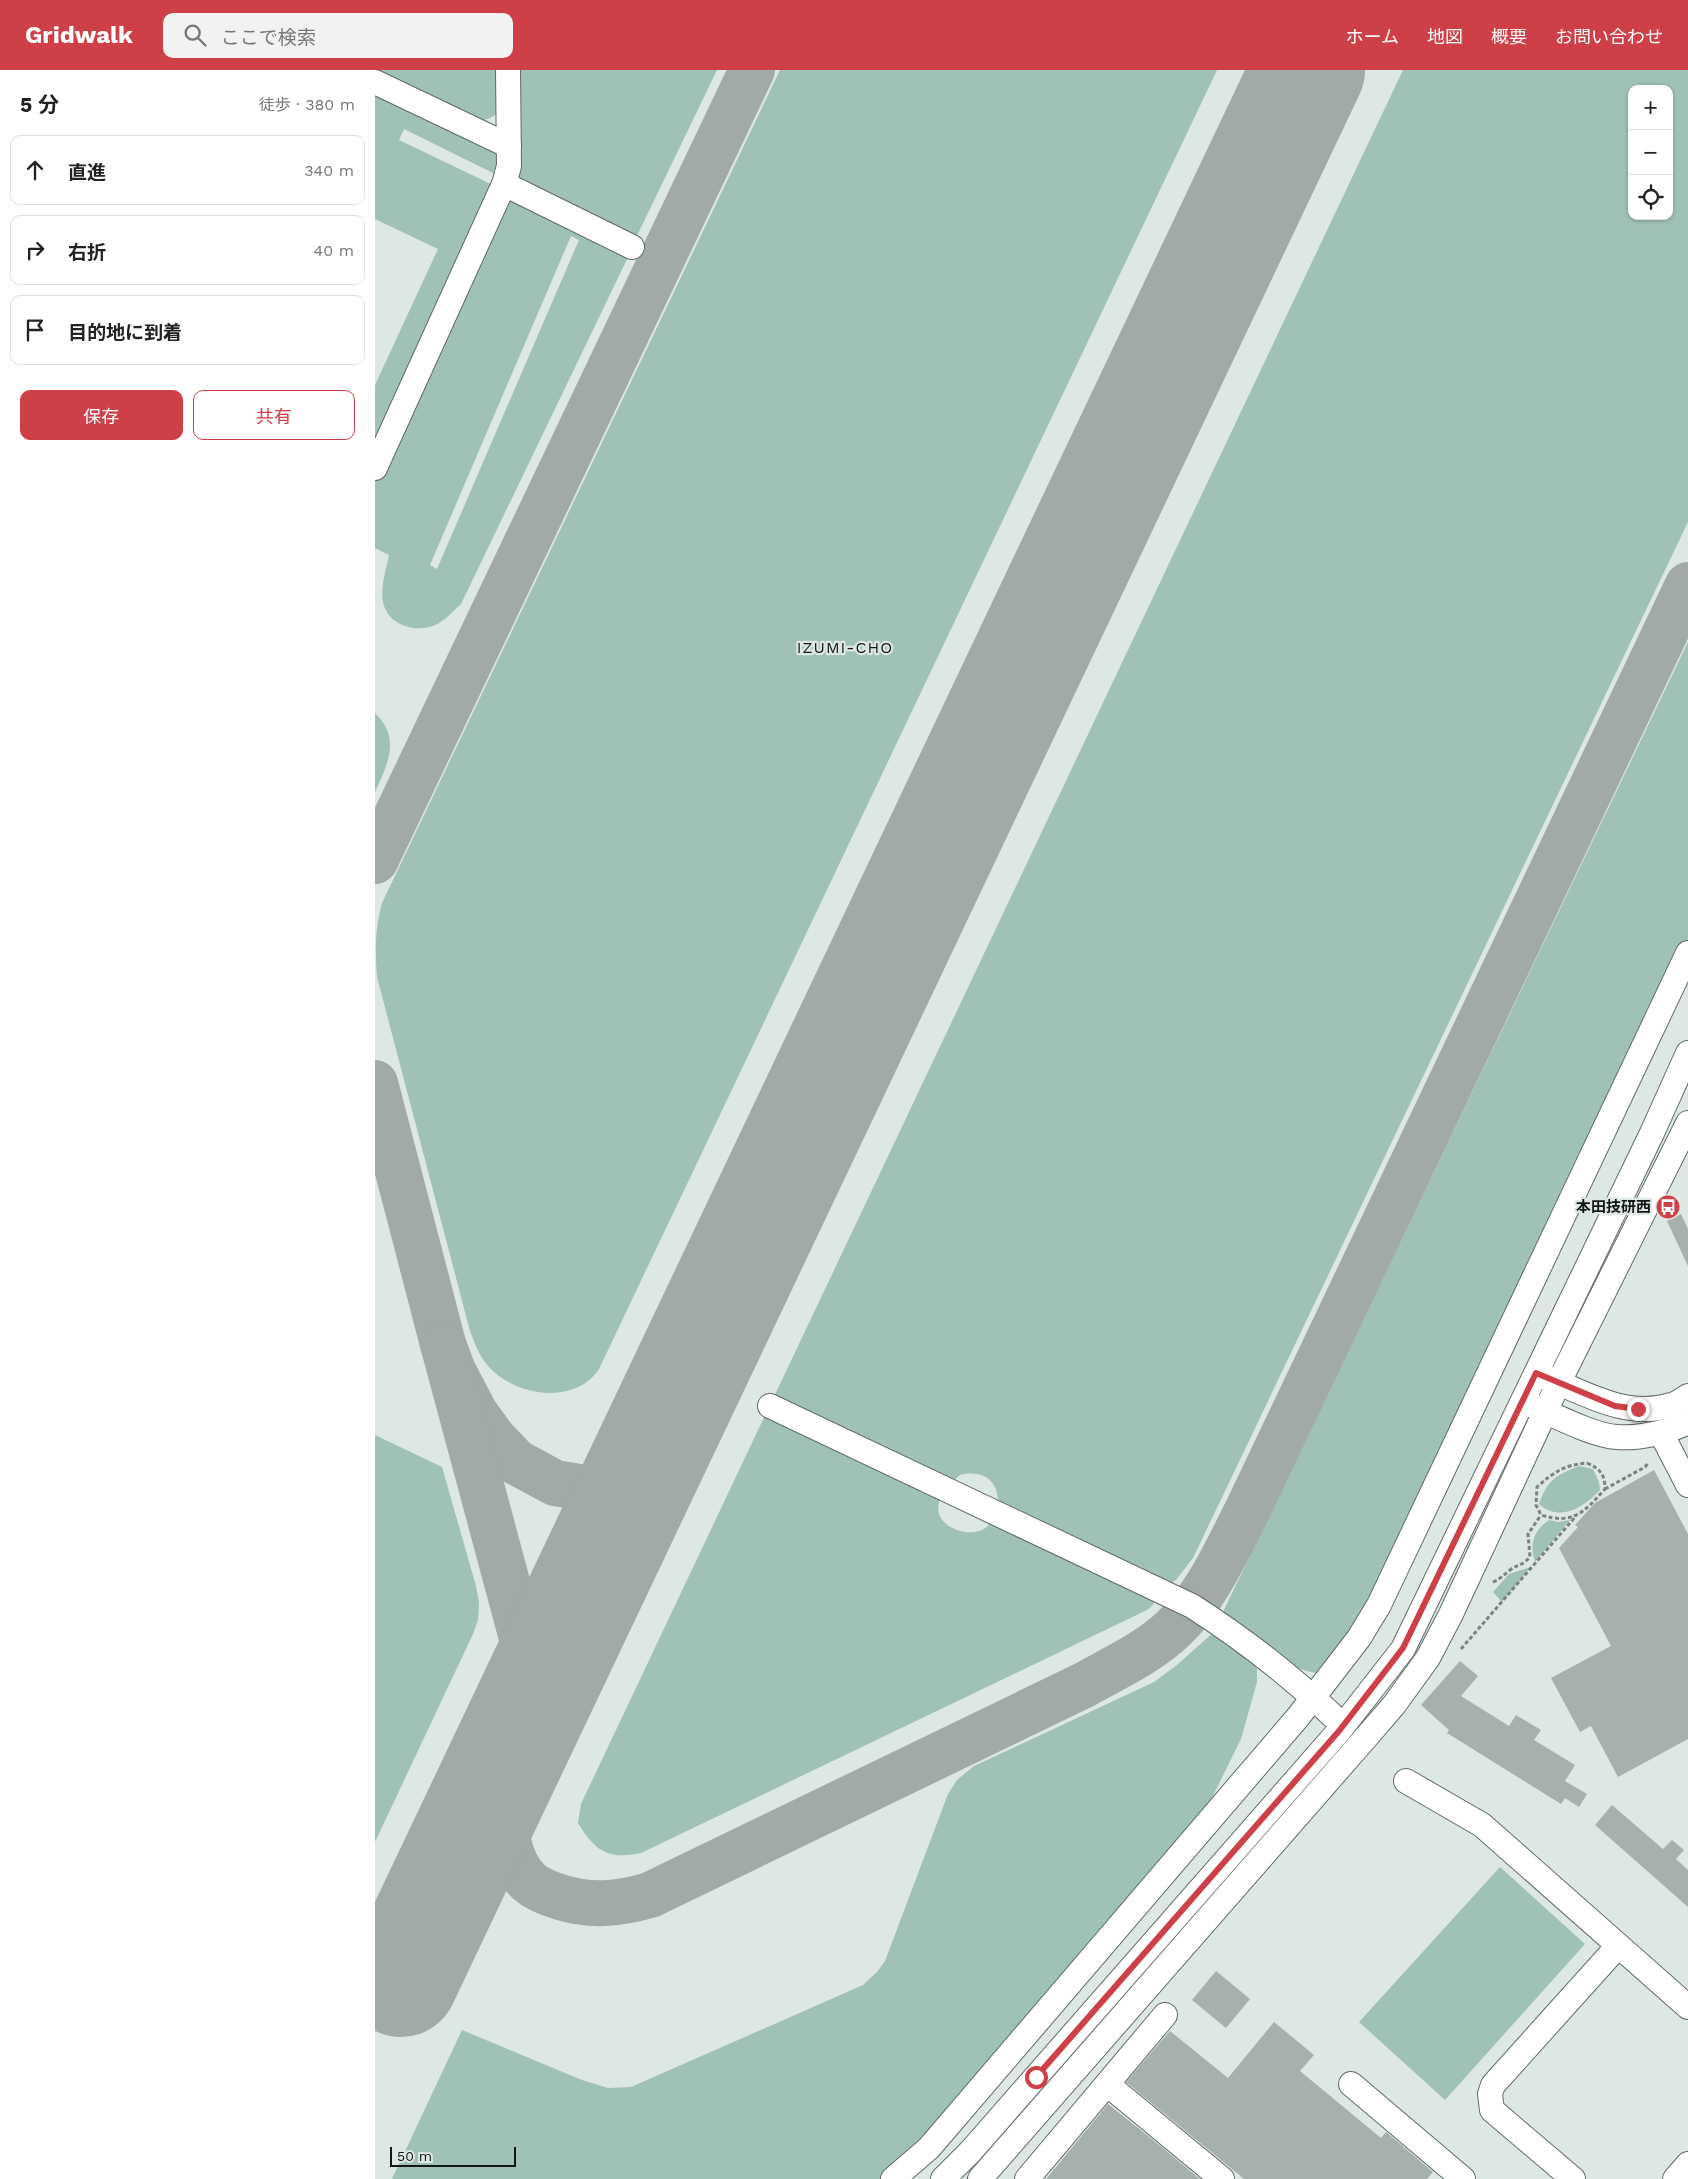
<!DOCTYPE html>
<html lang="ja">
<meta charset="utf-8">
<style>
:root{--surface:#fff;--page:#f2f2f2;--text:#222;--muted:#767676;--line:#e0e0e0;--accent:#ce3f48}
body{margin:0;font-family:"Work Sans","Noto Sans JP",sans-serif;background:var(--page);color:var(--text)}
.controls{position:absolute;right:15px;top:15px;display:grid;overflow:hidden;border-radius:10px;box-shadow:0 1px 4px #0004}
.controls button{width:45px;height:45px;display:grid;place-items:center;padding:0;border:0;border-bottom:1px solid var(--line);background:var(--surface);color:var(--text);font:25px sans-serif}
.scale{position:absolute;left:15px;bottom:12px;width:126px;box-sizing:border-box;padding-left:5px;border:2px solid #131715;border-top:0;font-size:14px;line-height:18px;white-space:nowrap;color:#131715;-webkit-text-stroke:4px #dde7e3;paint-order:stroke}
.stop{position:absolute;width:15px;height:15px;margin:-11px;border:4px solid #ce3f48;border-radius:50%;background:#fff}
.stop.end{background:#ce3f48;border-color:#fff;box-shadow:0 1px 5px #0008}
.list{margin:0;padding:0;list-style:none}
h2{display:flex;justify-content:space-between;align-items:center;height:65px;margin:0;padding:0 20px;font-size:21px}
h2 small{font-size:16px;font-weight:400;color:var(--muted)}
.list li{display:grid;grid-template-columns:32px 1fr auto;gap:15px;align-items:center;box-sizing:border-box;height:70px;margin:0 10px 10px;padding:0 10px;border:1px solid var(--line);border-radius:10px}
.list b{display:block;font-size:19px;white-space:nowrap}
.list em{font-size:16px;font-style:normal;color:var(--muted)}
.actions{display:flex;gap:10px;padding:15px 20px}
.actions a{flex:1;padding:11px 0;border:1px solid var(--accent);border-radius:10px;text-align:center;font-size:18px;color:var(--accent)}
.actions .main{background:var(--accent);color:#fff}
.icon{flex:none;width:28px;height:28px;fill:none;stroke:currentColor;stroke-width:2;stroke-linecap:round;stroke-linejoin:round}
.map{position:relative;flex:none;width:1313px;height:2109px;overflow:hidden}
header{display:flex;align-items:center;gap:30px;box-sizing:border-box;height:70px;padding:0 25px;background:var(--accent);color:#fff}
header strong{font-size:24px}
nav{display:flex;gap:28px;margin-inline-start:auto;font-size:18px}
.search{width:350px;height:45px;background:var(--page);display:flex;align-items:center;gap:12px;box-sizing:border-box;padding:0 18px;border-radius:10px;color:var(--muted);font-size:19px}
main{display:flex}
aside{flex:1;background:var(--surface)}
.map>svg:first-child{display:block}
.green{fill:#a0c1b5;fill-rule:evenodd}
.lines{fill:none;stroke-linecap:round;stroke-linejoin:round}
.taxiway{stroke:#a1aaa6;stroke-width:46}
.runway{stroke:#a1aaa6;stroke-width:114}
.building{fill:#a6b0ac}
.minor-casing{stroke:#606a66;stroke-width:26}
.path{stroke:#7b827f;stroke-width:3;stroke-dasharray:4 2.5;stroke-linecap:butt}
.minor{stroke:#fff;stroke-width:24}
.route{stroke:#ce3f48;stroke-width:6}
.labels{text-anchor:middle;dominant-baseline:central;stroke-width:4.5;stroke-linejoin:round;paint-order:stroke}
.poi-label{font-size:15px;font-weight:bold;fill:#131715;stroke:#dde7e3;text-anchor:end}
.neighbourhood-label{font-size:16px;letter-spacing:1px;fill:#131715;stroke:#dde7e3}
</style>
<header>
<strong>Gridwalk</strong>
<div class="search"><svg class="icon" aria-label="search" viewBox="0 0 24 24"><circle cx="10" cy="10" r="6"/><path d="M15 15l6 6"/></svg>ここで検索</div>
<nav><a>ホーム</a><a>地図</a><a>概要</a><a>お問い合わせ</a></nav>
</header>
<main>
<aside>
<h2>5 分<small>徒歩 · 380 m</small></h2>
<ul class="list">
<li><svg class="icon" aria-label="ahead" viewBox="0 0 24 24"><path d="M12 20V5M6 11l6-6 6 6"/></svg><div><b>直進</b></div><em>340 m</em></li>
<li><svg class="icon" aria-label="right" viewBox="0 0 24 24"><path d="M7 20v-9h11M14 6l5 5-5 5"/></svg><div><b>右折</b></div><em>40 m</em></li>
<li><svg class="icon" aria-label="arrive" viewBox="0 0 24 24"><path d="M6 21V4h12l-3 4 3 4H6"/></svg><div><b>目的地に到着</b></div></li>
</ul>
<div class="actions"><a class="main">保存</a><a>共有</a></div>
</aside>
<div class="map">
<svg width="1313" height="2109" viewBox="0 0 1313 2109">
<rect width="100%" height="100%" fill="#dde7e3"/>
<g class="green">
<path d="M0,0H128C127,26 134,48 102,51L0,3Z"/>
<polygon points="138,0 342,0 259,172 143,116"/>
<path d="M405,0H842L224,1299C199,1337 135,1326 110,1292C103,1283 99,1271 95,1261L2,907C0,882 0,858 7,833Z"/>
<path d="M1028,0H1313V452L818,1488L801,1510L793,1515L623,1438C625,1413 611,1399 585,1405L572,1417L396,1333ZM1257,19H1294V146H1257Z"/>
<polygon points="0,19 123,78 124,106 29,59 24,70 120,116 0,380 0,315 63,179 0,149"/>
<path d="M133,122L255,183L86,534C78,541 69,552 58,556C40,562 16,556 9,536C4,521 11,500 14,485L0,478V412ZM196,166L204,170L62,499L55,495Z"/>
<polygon points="1313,572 1313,875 1017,1497 949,1602 940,1603 921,1598 847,1544"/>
<path d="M0,643C26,668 13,694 0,722Z"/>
<path d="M393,1339L566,1424C564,1431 562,1437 564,1444C570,1461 599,1468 612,1457C614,1454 617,1450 619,1447L780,1530L778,1535L772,1540L266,1783C233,1790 220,1781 203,1753L206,1734Z"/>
<polygon points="0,1365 67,1397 101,1516 104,1533 103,1550 98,1564 0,1772"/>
<path d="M1204,1396L1218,1399L1224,1412L1225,1420C1209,1437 1185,1453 1164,1434C1173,1409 1180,1406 1204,1396Z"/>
<path d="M1174,1450L1183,1452L1195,1450L1160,1492C1154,1474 1159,1460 1174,1450Z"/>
<polygon points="1156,1497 1127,1532 1118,1522 1134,1504"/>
<polygon points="841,1560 878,1591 882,1599 882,1612 866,1669 824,1754 512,2109 17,2109 87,1960 207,2010 233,2018 256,2017 488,1915 502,1902 510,1891 573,1724 582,1710 599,1696 779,1612 802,1595"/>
<polygon points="1125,1797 1210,1874 1070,2030 984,1952"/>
</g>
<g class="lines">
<g class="taxiway">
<polyline points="0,791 377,0"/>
<polyline points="0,1013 68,1274 78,1301 100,1343 119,1369 141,1392 180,1413 210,1418 241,1409 270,1387 286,1364"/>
<path d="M68,1274L151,1583C151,1605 152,1626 149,1648C146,1674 136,1700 132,1726C127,1754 133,1792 154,1812C162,1819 175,1824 185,1827C216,1837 244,1834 275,1825L709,1615C739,1598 773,1583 799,1558C832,1526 852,1480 873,1439L1313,515"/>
</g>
<polyline class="runway" points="26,1910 933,0"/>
</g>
<g class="building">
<polygon points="1306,1144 1313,1159 1313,1196 1292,1151"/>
<polygon points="1279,1400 1313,1464 1313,1669 1243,1707 1216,1656 1205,1662 1176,1608 1236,1576 1184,1478 1203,1457 1200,1455 1220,1433"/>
<polygon points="1085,1591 1103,1606 1086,1626 1134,1656 1141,1645 1166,1660 1159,1670 1200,1695 1190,1711 1212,1724 1204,1737 1190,1728 1186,1734 1072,1663 1074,1660 1046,1635"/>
<polygon points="1237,1735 1288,1779 1297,1770 1309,1780 1301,1789 1313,1800 1313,1837 1220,1755"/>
<polygon points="841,1901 875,1929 851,1958 817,1930"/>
<polygon points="899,1952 939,1985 925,2001 1006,2068 1011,2062 1058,2102 1052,2109 869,2109 751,2012 795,1961 853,2008"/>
<polygon points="733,2034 783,2074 825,2109 671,2109"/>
</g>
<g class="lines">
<defs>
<g id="minor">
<polyline points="0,12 134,76"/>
<polyline points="129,114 257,177"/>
<polyline points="0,398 129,114 134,96 133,0"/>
<path d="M1170,1307C1209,1323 1252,1349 1296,1335C1302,1334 1308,1329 1313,1326"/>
<path d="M1156,1335C1179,1345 1219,1366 1242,1367C1264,1369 1294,1362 1313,1352"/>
<path d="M395,1336L817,1536C867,1568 916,1606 959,1647"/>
<polyline points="1286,1363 1313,1415"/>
<polyline points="1031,1711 1107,1755 1313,1937"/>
<polyline points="732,2014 847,2109"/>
<polyline points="976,2014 1088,2109"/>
<polyline points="518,2109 554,2078 923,1647 984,1568 1004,1535 1313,883"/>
<polyline points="568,2109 595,2082 964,1661 1028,1579 1277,1063 1313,983"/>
<polyline points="605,2109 987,1672 1019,1635 1053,1588 1076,1544 1184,1312 1313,1053"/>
<polyline points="652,2109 790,1945"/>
<polyline points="1198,2109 1117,2040 1115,2024 1118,2015 1243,1876"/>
<polyline points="1300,2109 1313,2094"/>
</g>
</defs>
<use href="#minor" class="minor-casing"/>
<g class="path">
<path d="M1212,1393C1225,1399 1230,1404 1230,1419C1209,1442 1199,1455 1166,1445L1161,1435L1162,1417C1179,1402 1189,1395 1212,1393Z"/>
<polyline points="1230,1419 1270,1397 1274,1392"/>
<path d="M1118,1512C1125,1509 1129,1505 1135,1500C1143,1494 1147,1496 1155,1487L1153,1464L1166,1445"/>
<polyline points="1086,1579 1201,1446"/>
</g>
<use href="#minor" class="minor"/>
</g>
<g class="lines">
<polyline class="route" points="661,2007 964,1661 1028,1578 1161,1303 1240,1336 1263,1339"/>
</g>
<defs>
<symbol id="bus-disc" viewBox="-11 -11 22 22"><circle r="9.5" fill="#ce3f48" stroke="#dde7e3"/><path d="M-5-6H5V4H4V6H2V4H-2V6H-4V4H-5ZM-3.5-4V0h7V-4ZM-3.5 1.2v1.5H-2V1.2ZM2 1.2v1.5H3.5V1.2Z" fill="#fff"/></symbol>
</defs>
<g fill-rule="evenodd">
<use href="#bus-disc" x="1279" y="1123" width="28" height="28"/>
</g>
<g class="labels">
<g class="poi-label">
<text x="1276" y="1137">本田技研西</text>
</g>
<g class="neighbourhood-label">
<text x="470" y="577">IZUMI-CHO</text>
</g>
</g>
</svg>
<div class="controls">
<button>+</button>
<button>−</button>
<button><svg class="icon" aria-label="locate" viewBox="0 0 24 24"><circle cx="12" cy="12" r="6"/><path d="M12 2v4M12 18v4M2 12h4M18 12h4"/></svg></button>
</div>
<div class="scale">50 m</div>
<div class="stop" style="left:661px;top:2007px"></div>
<div class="stop end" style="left:1263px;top:1339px"></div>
</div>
</main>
